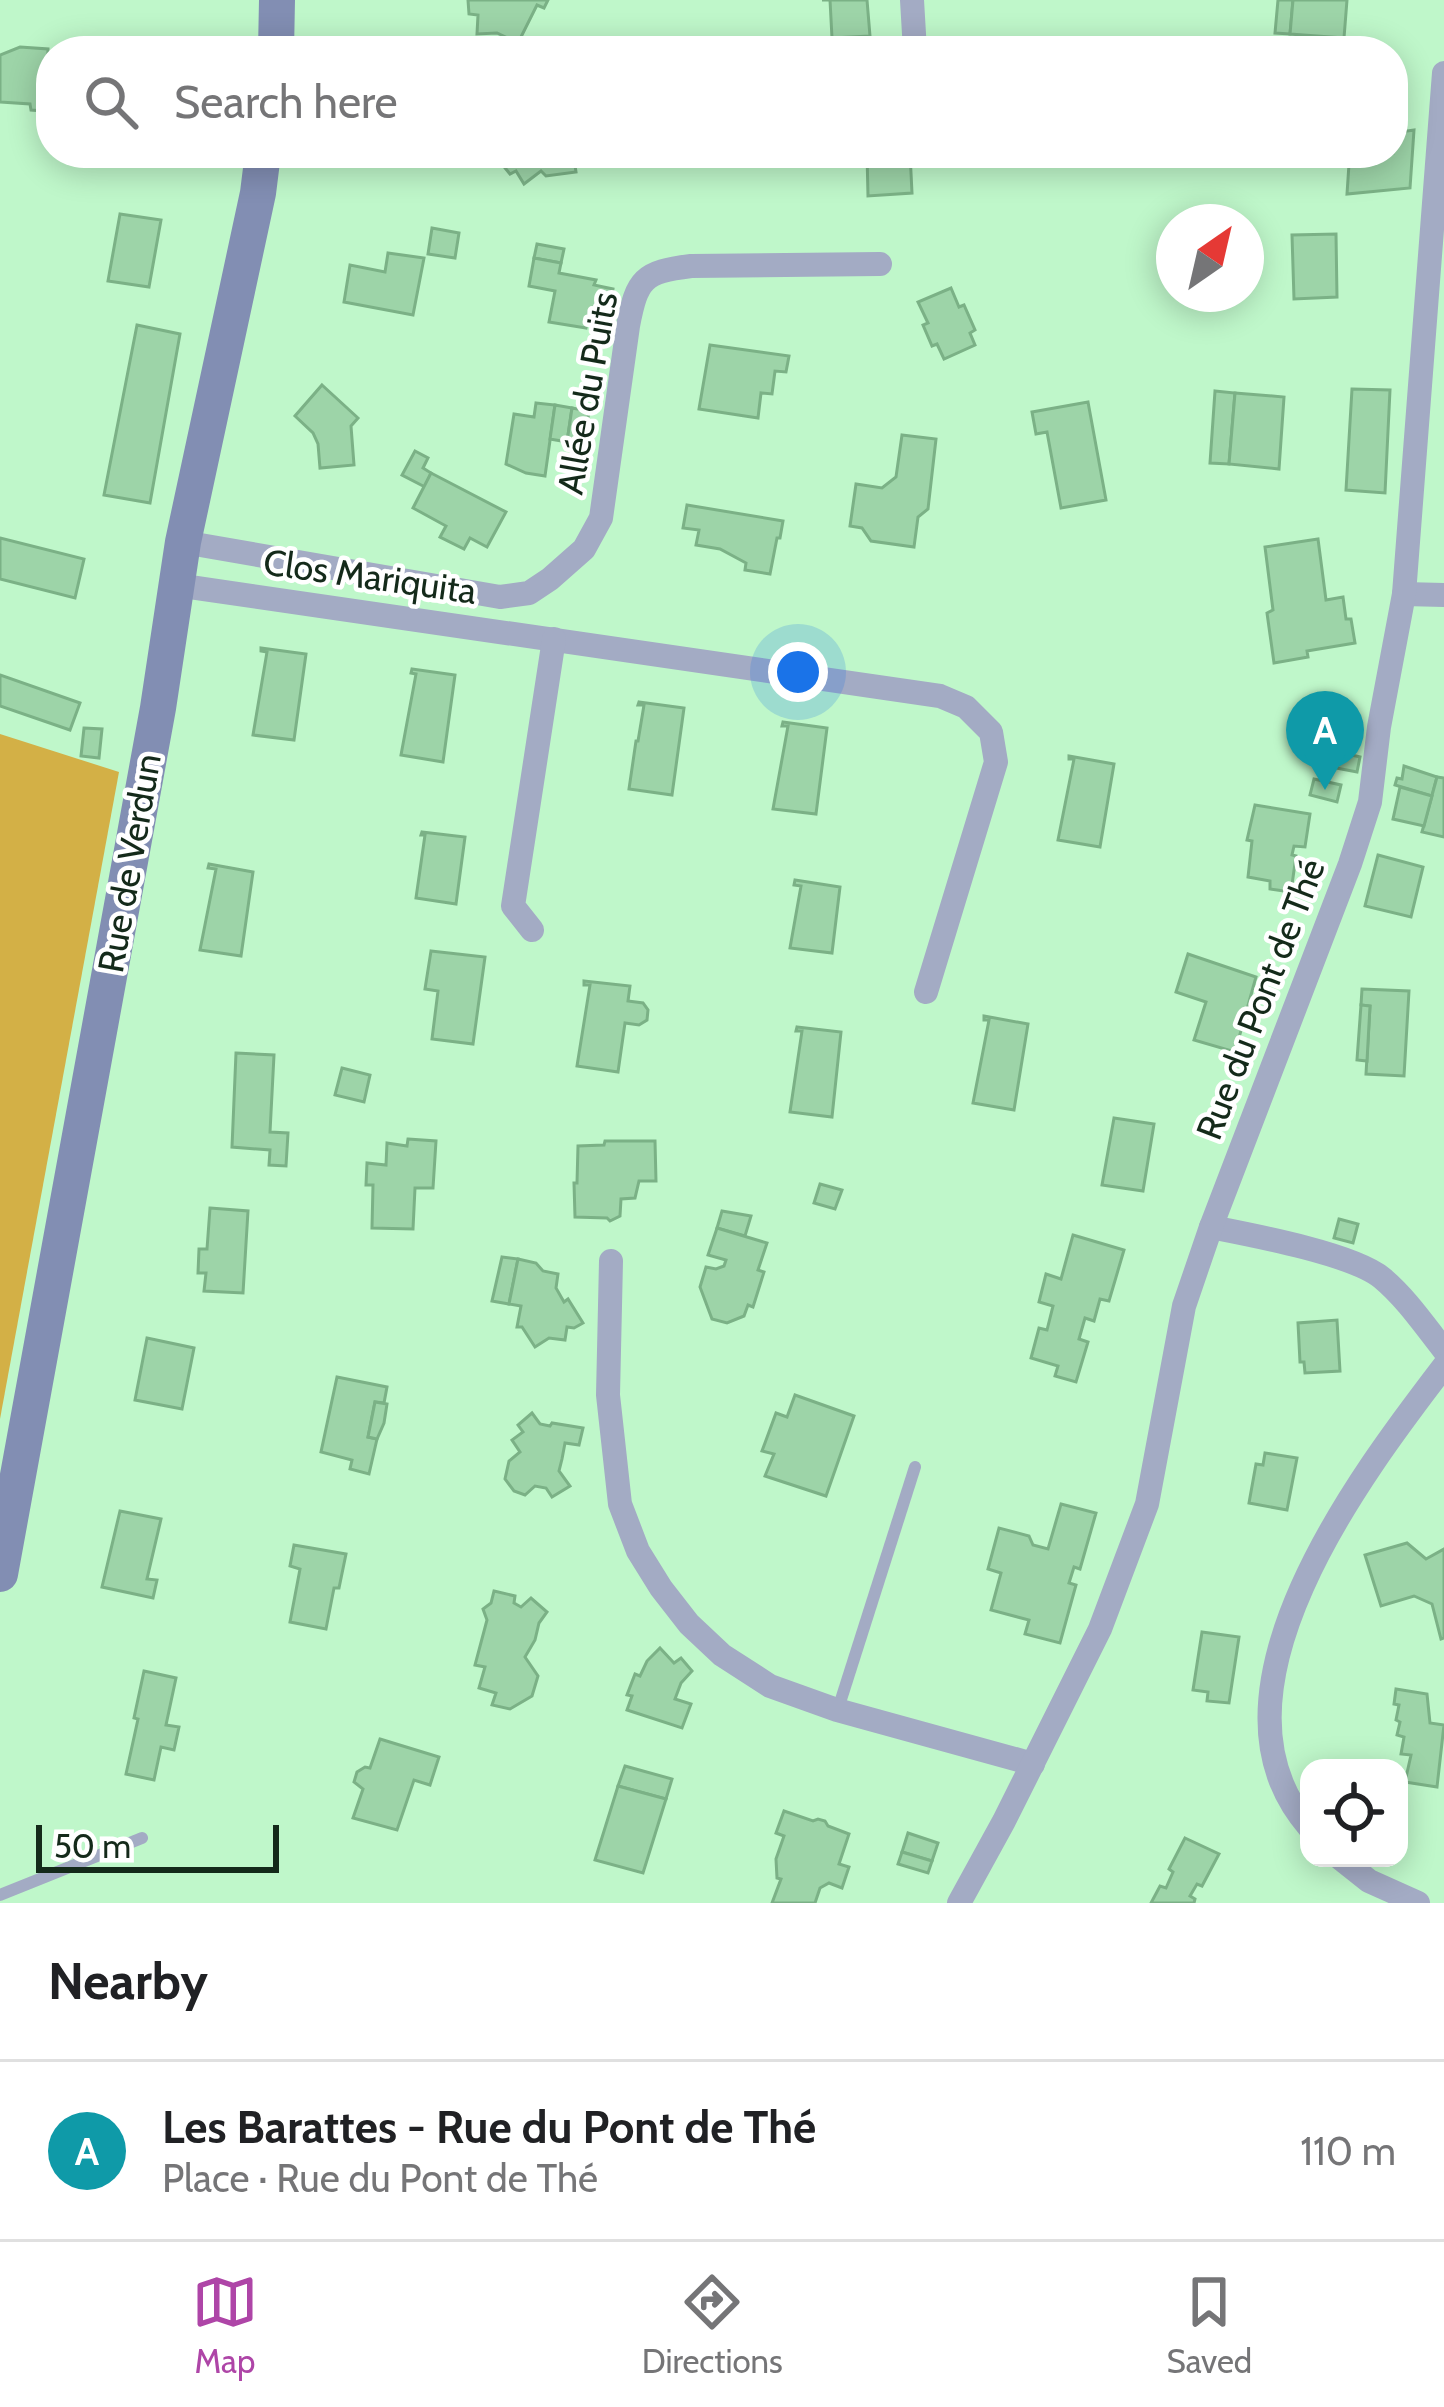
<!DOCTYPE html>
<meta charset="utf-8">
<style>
:root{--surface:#fff;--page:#f2f2f2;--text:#202124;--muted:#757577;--line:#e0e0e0;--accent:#ae45a7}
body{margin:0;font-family:Cabin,sans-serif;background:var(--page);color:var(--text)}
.controls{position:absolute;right:36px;bottom:36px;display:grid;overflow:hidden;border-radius:24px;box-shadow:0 6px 30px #0003}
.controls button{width:108px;height:108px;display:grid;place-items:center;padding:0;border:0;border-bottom:3px solid var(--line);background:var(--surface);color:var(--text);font:60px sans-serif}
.compass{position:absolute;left:1156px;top:204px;width:108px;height:108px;border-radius:50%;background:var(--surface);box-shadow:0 6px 30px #0003;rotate:34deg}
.scale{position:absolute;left:36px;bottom:30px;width:243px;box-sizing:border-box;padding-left:12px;border:6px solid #142a1a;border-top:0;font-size:33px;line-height:42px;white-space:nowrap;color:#142a1a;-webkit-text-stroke:9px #fff;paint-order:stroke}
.you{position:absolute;left:798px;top:672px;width:42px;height:42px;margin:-30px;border:9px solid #fff;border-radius:50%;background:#1a73e8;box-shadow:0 0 0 18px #1a73e833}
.badge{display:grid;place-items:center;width:78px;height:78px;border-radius:50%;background:var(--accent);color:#fff;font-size:39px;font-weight:700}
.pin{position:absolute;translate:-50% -99px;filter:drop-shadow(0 3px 6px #0008)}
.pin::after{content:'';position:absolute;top:63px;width:42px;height:36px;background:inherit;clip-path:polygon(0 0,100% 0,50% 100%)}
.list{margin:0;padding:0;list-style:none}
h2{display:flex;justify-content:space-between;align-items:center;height:156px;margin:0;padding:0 48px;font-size:51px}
h2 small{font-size:39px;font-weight:400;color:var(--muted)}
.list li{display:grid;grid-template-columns:78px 1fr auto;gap:36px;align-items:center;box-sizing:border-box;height:180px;padding:0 48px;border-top:3px solid var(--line)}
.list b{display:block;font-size:45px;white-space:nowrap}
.list p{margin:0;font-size:39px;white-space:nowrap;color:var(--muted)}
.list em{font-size:39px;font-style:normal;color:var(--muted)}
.icon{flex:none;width:66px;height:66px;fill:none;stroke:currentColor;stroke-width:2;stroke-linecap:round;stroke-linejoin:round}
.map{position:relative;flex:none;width:1444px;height:1903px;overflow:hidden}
.search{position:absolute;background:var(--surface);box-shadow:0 6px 30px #0003;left:36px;right:36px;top:36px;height:132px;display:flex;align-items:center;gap:30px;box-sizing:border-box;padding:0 42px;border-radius:48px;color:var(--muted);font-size:45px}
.sheet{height:336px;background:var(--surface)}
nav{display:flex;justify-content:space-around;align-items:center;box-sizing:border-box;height:168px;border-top:3px solid var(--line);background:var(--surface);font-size:33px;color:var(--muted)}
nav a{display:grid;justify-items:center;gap:6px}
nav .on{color:var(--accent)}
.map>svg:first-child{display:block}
.forest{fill:#d3b046}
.building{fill:#9dd4a8;stroke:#7bb186;stroke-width:3}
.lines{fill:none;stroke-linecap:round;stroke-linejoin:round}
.service{stroke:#a3abc4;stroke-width:12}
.minor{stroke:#a3abc4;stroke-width:24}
.secondary{stroke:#828eb3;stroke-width:36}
.labels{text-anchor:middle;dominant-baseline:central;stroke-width:9;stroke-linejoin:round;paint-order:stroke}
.street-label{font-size:36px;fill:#142a1a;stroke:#fff}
</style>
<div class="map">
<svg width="1444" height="1903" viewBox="0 0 1444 1903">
<rect width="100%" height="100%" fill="#bff7ca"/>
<polygon class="forest" points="0,734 119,772 0,1419"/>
<g class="building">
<polygon points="468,0 548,0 544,8 537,5 518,43 497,33 477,34 478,15 469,14"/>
<polygon points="822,0 867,0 870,36 832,38 830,0"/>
<polygon points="1278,0 1293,0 1290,34 1275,33"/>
<polygon points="1293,0 1347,0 1344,38 1290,34"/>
<polygon points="20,47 48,49 47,78 51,82 51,107 43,111 31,110 30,104 0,102 0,55"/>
<polygon points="1414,130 1410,188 1347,194 1349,164 1341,164 1341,153 1393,153 1393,133"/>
<polygon points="504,153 573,153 576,172 546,176 541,171 524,184 516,171 510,174 497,158"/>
<polygon points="867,153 910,153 912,193 868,196"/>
<polygon points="120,214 161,220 149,287 108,281"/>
<polygon points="432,228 459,233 455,258 428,254"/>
<polygon points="1336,234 1337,297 1294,299 1292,235"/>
<polygon points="537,244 564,249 561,263 534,258"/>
<polygon points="388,253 424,258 413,315 344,302 350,265 385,272"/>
<polygon points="534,258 561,263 559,273 596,280 594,285 613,289 609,315 589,312 586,328 549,322 555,291 529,286"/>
<polygon points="951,288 959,307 964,305 975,330 970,333 975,345 944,359 937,344 932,346 923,325 928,323 918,302"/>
<polygon points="137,325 180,334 150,503 104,495"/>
<polygon points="710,345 789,356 786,372 775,371 772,394 761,393 758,418 699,409"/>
<polygon points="322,385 358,418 351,426 354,465 320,468 318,444 313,433 295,416"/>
<polygon points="1352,389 1390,390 1385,493 1346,490"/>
<polygon points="1215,391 1235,393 1229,464 1210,463"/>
<polygon points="1235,393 1284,397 1279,469 1229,464"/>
<polygon points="1088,402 1106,500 1061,508 1047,432 1036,434 1032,412"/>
<polygon points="536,403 555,405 545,476 526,473 506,464 514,414 534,417"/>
<polygon points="555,405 572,408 567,442 550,439"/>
<polygon points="572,408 589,411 584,446 567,442"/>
<polygon points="902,435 936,439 928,509 918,517 914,547 871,541 862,528 850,526 856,484 882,488 896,477"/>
<polygon points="415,451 428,458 423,468 431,473 425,487 402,475"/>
<polygon points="431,473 506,512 487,547 470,538 464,549 440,537 446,526 413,508"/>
<polygon points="687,505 783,521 780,538 777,538 770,574 745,570 746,563 720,549 696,545 699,530 683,528"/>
<polygon points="0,538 84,559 75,598 0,579"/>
<polygon points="1318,539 1326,600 1343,597 1346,619 1351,619 1355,643 1307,651 1308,657 1274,663 1267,613 1273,610 1265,547"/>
<polygon points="261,648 306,654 294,740 253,735 267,652 261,651"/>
<polygon points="412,669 455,675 443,762 401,755 416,674 411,673"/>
<polygon points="0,675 80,703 70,730 0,706"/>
<polygon points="639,702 684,708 672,795 629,789 636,741 638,741 644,705 638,705"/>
<polygon points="783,722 827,728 816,814 773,809 788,726 782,726"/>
<polygon points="84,728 102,729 99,758 81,756"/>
<polygon points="1330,750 1360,757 1357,772 1326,766"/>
<polygon points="1069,756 1114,764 1100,847 1058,840 1074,759 1069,759"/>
<polygon points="1404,766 1437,777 1432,796 1395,785 1397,778 1402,779"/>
<polygon points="1437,777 1444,778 1444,837 1422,832"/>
<polygon points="1314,779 1341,785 1337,802 1310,795"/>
<polygon points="1400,787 1432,796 1424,826 1393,819"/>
<polygon points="1255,805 1310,814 1305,847 1294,846 1292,855 1296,856 1291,892 1270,889 1270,881 1248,877 1252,841 1247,840"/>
<polygon points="422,832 465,837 456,904 416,898 425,835 421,835"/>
<polygon points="1378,855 1423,867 1411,917 1365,906"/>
<polygon points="209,864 253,872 241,956 200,950 216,869 208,868"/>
<polygon points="795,880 840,887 832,953 790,948 801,886 794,885"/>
<polygon points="431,951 485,957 473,1044 432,1039 438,991 425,989"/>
<polygon points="1188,954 1256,977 1235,1052 1194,1040 1206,1002 1176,992"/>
<polygon points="584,981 630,986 628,1001 643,1003 648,1010 647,1020 639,1025 625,1023 618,1072 577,1066 590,985 584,985"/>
<polygon points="1362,989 1409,991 1404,1076 1366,1074 1370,1006 1361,1005"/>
<polygon points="1361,1005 1370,1006 1367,1061 1357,1060"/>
<polygon points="984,1016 1028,1024 1014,1110 973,1103 989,1020 984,1020"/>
<polygon points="797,1027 841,1032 832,1117 790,1112 802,1031 796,1031"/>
<polygon points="236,1053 274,1055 270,1132 288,1133 286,1166 269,1165 270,1150 232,1147"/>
<polygon points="342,1068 370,1075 364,1102 335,1095"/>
<polygon points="1114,1118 1154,1124 1143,1191 1102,1185"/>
<polygon points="408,1139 436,1141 433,1188 415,1188 413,1229 372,1228 373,1185 366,1185 367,1163 386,1165 387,1143 407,1146"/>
<polygon points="605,1141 655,1141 656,1181 639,1181 635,1198 621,1199 620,1216 610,1221 607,1218 575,1217 574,1183 577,1183 578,1146 604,1145"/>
<polygon points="820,1184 842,1190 835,1209 814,1203"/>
<polygon points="210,1208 248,1211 243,1293 204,1291 206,1273 198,1273 199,1249 207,1249"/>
<polygon points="722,1211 751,1216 745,1236 717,1228"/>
<polygon points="1339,1219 1358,1224 1353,1243 1334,1238"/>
<polygon points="717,1228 767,1243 758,1270 764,1272 753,1307 748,1305 744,1316 727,1323 712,1319 700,1287 706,1267 716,1269 724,1266 726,1260 708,1255"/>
<polygon points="1073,1235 1124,1250 1109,1301 1100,1299 1094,1321 1085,1318 1079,1339 1088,1342 1076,1382 1055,1376 1058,1366 1031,1358 1039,1328 1047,1330 1053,1306 1039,1302 1046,1274 1061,1279"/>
<polygon points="502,1257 518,1259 509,1304 492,1301"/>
<polygon points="518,1259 536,1263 543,1271 558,1274 556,1288 564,1302 568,1299 583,1323 574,1328 567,1327 565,1340 549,1338 535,1347 522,1327 517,1327 521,1306 509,1304"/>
<polygon points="1337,1320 1340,1371 1305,1373 1304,1362 1300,1362 1298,1323"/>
<polygon points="147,1338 194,1348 182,1409 135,1400"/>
<polygon points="337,1377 387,1387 384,1403 375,1402 368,1437 377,1439 369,1474 350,1469 352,1460 321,1452"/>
<polygon points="795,1395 854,1416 826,1496 765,1476 774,1454 762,1451 776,1413 787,1417"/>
<polygon points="375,1402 387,1404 384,1423 377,1439 368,1437"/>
<polygon points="532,1413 540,1424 550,1426 552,1423 583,1428 579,1445 565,1443 562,1459 559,1471 570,1486 552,1497 546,1488 535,1486 525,1495 514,1491 505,1479 509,1461 520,1452 512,1440 523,1432 518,1425"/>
<polygon points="1265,1453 1297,1458 1287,1510 1249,1503 1256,1464 1263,1465"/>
<polygon points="1061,1504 1096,1513 1080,1569 1074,1567 1069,1583 1076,1585 1060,1643 1025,1634 1029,1620 991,1610 1001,1573 988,1569 999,1528 1029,1536 1033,1545 1048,1549"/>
<polygon points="120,1511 161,1519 147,1579 157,1580 153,1598 102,1587"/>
<polygon points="1407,1543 1426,1559 1444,1549 1444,1638 1441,1639 1432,1604 1414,1596 1381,1606 1365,1555"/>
<polygon points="294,1545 346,1554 339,1588 334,1588 326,1629 290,1622 300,1569 290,1566"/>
<polygon points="494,1591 515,1596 514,1603 521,1607 531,1598 547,1612 539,1623 535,1640 525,1657 538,1676 532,1696 510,1709 492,1705 496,1693 479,1688 485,1667 475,1665 487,1620 483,1609 491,1603"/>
<polygon points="1202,1632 1239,1637 1229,1703 1207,1701 1208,1692 1193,1690"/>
<polygon points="660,1648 674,1663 681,1658 692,1671 681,1683 675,1699 691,1704 682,1728 627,1710 632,1696 627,1695 635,1674 640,1676 647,1661"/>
<polygon points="144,1671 176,1678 166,1725 179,1727 174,1750 161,1747 154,1780 126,1774 138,1719 134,1718"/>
<polygon points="1396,1689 1427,1694 1430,1723 1444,1725 1437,1787 1405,1782 1411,1755 1401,1754 1404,1737 1397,1735 1400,1722 1396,1720 1399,1705 1394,1704"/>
<polygon points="380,1739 439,1757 430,1785 414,1780 397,1830 353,1818 363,1789 354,1782 357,1772 365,1767 370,1768"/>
<polygon points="625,1766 672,1779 666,1799 618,1786"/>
<polygon points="618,1786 666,1799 643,1873 595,1860"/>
<polygon points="784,1811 813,1821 818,1819 825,1821 828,1826 849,1834 839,1864 849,1867 842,1888 829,1883 820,1888 815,1903 772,1903 781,1879 777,1878 776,1859 784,1836 776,1833"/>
<polygon points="908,1833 938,1843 932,1861 902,1852"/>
<polygon points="1185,1838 1219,1854 1202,1886 1197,1884 1190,1896 1195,1899 1194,1903 1151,1903 1160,1886 1166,1888 1173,1872 1169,1869"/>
<polygon points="902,1852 932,1861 928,1873 898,1864"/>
</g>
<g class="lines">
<g class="service">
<polyline points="838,1709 915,1467"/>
<polyline points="0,1895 142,1838"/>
</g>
<g class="minor">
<polyline points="912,0 915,51"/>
<path d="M183,542L500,597L529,593L550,579L584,549L601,518L628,326C637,279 643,272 691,266L880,264"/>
<polyline points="176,585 940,696 966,707 991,732 996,762 926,992"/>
<polyline points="1404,594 1444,595"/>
<polyline points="532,930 513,906 554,639"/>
<path d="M1211,1227C1252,1235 1353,1254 1382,1278C1406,1298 1425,1326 1444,1350"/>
<polyline points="611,1261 608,1395 620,1504 638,1551 661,1588 689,1624 722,1655 770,1686 837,1710 1033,1764"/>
<path d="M1309,1827C1193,1694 1362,1473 1444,1366"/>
<polyline points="1340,1858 1369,1881 1418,1903"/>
<polyline points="959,1903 1004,1821 1100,1629 1147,1504 1184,1306 1211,1227 1350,864 1370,802 1379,727 1404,594 1444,73"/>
</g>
<g class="secondary">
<polyline points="276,51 277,0"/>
<polyline points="0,1574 158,708 183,542 258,193 263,153"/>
</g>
</g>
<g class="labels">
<g class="street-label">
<text transform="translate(587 393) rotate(-80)">Allée du Puits</text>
<text transform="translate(370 576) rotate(8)">Clos Mariquita</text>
<text transform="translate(129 863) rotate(-80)">Rue de Verdun</text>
<text transform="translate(1260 999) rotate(-69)">Rue du Pont de Thé</text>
</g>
</g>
</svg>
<div class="controls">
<button><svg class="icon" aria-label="locate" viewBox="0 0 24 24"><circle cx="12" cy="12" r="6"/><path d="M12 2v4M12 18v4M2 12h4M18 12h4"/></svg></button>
</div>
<svg class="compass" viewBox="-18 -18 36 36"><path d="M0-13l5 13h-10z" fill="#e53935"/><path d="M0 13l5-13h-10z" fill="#757577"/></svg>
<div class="scale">50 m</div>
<div class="you"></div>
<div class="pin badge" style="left:1325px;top:790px;background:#0f9aa8">A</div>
<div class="search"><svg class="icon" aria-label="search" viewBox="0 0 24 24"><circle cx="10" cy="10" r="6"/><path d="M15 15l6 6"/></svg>Search here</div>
</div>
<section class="sheet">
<h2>Nearby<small></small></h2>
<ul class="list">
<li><span class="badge" style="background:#0f9aa8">A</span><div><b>Les Barattes - Rue du Pont de Thé</b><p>Place · Rue du Pont de Thé</p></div><em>110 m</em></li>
</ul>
</section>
<nav>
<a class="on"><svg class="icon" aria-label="map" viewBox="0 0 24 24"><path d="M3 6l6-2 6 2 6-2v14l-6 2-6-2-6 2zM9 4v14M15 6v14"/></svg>Map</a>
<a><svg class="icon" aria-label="directions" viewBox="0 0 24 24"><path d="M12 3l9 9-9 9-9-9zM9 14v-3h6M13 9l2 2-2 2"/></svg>Directions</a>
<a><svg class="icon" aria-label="saved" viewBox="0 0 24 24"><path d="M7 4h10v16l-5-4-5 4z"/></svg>Saved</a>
</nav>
